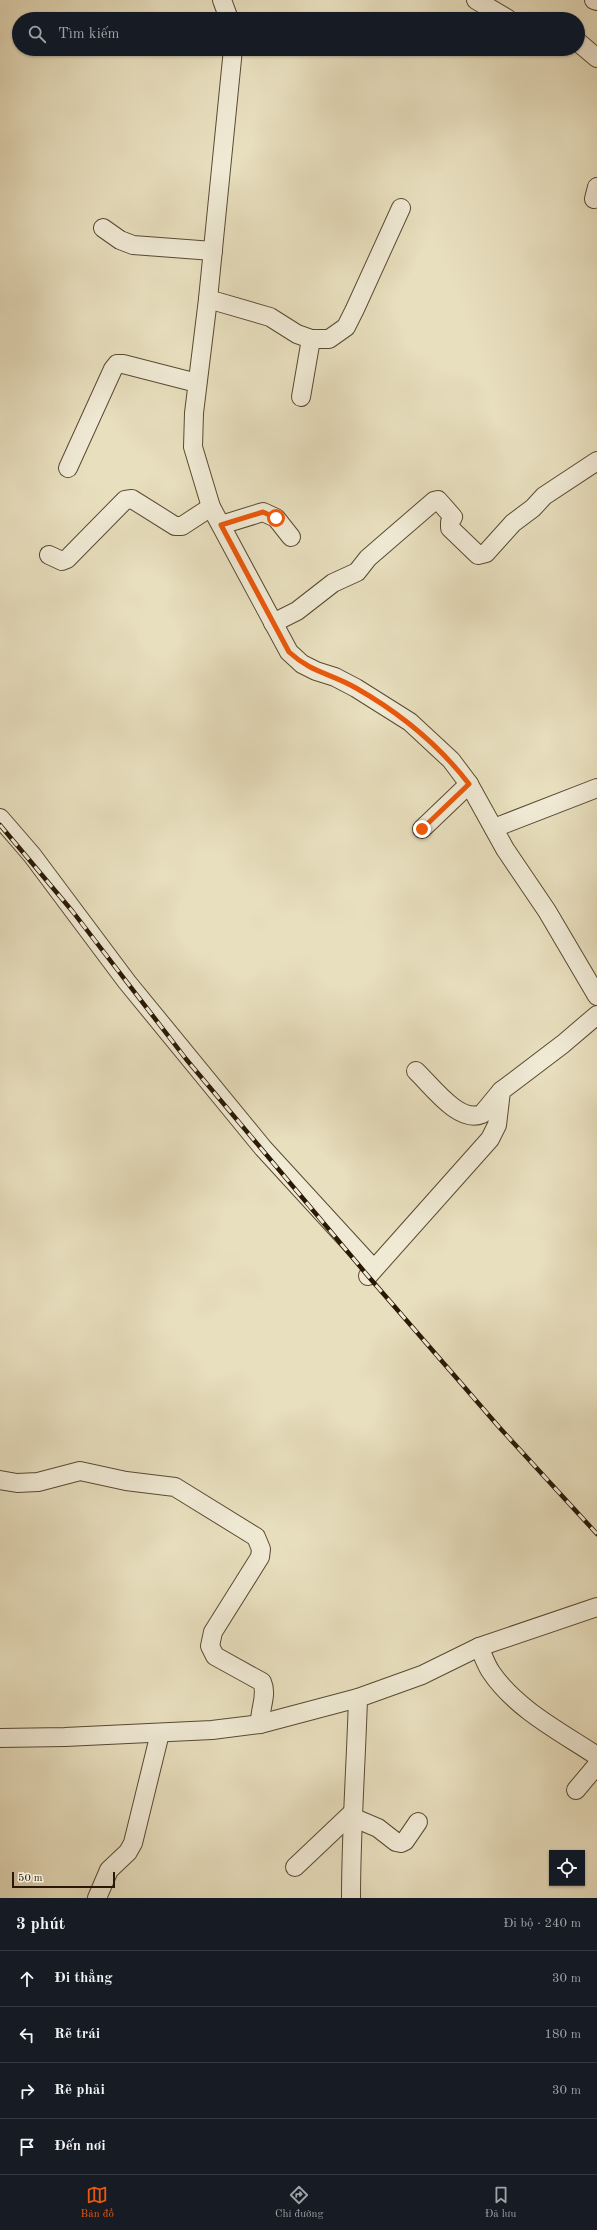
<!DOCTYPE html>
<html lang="vi">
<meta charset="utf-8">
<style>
:root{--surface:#171b24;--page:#242831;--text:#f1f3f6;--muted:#9ea1a6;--line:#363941;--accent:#ea580c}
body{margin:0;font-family:"Old Standard TT",serif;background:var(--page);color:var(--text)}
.controls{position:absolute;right:12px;bottom:12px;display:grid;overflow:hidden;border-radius:0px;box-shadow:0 1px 3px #0004}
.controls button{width:36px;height:36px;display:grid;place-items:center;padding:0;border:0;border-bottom:1px solid var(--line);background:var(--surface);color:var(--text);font:20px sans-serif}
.scale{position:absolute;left:12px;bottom:10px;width:103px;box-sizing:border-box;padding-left:4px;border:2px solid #291804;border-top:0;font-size:11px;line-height:14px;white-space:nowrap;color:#291804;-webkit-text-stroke:3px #f0ead5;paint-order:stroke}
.stop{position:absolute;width:12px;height:12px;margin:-9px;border:3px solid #ea580c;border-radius:50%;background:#fff}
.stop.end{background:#ea580c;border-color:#fff;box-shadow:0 1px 4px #0008}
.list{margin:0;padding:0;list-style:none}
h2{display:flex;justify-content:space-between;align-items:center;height:52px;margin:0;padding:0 16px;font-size:17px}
h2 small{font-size:13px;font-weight:400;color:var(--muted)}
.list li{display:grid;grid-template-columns:26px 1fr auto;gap:12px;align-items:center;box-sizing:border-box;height:56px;padding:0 16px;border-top:1px solid var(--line)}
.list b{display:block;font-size:15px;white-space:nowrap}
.list em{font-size:13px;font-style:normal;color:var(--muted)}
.icon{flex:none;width:22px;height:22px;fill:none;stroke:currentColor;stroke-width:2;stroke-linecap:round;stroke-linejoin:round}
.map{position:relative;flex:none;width:597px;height:1898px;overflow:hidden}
.search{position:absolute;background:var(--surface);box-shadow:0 1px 3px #0004;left:12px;right:12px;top:12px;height:44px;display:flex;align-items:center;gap:10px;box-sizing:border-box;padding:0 14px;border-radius:22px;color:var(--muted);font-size:15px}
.sheet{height:276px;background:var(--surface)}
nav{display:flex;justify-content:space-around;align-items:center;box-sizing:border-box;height:56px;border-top:1px solid var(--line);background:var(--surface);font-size:11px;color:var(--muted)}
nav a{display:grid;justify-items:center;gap:2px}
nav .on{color:var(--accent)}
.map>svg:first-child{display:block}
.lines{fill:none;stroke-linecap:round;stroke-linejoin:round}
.minor-casing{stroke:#594a32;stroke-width:20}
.minor{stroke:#f0ead5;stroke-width:18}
.rail-casing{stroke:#291804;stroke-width:4.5}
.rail{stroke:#f0ead5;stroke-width:3;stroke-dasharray:9;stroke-linecap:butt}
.route{stroke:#ea580c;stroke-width:5}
</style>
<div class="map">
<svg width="597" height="1898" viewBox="0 0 597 1898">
<rect width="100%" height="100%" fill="#e8dfbe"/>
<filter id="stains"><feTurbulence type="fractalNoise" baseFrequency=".005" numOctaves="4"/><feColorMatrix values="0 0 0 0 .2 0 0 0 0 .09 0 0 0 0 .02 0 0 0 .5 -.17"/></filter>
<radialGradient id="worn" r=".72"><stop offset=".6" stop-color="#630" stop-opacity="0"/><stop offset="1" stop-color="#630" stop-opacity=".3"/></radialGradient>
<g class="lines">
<defs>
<g id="minor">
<polyline points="222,0 229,19"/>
<polyline points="476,0 508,19"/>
<polyline points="594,0 597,1"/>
<polyline points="578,42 597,58"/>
<polyline points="233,49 208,299 194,413 193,447 211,507 289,652 302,664 316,671 335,677 356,688 410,722 451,760 469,784 505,849 547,911 597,996"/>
<polyline points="594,199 597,187"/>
<polyline points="103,228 120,240 133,245 213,251"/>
<polyline points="208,299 270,317 297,334 311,339 329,339 346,327 355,309 401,208"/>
<polyline points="301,397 311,339"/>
<polyline points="68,468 113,369 117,364 123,364 197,383"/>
<polyline points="221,525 263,512 276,518 291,537"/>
<polyline points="49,555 62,561 67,559 125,500 132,499 175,526 182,526 211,507"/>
<polyline points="273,623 297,611 333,583 357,572 368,558 434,501 438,500 453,517 450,522 450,528 478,555 486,553 513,523 533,508 544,496 597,461"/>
<polyline points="0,818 32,855 127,982 263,1148 373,1268"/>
<polyline points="494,828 597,788"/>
<polyline points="422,829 469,784"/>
<path d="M416,1071C432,1086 459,1124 482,1114L501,1091"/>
<polyline points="368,1276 490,1139 497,1125 501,1091 563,1044 597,1015"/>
<path d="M0,1480L17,1483L38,1482L80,1471L126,1481L175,1487L256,1537L261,1549L260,1557L213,1632L210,1646L215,1656L262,1682C268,1695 259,1710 260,1724"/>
<path d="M479,1647C483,1655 486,1665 491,1672C515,1708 559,1731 594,1754L597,1758"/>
<polyline points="0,1738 65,1737 212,1730 260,1724 358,1698 422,1675 479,1647 597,1607"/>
<polyline points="576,1790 597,1765"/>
<polyline points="352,1817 378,1828 396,1842 401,1843 405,1841 418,1822"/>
<polyline points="295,1867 352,1813"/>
<polyline points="97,1898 109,1870 128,1852 133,1843 160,1733"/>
<path d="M351,1898C351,1831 356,1765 358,1698"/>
</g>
</defs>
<use href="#minor" class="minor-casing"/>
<use href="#minor" class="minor"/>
<defs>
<polyline id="rail" points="0,825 73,912 186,1059 368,1276 499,1427 597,1534"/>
</defs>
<use href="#rail" class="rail-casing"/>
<use href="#rail" class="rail"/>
</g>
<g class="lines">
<path class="route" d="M276,518L263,512L221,525L289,652C312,673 330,673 356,688C400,713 438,744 469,784L422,829"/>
</g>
<rect width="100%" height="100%" filter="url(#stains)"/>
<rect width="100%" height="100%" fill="url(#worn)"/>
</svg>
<div class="controls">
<button><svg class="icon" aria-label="locate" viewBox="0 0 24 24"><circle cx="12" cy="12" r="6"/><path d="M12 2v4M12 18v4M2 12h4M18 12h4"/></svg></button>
</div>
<div class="scale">50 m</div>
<div class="stop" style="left:276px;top:518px"></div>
<div class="stop end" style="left:422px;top:829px"></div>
<div class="search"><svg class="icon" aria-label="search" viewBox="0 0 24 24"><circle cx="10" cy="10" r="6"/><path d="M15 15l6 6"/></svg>Tìm kiếm</div>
</div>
<section class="sheet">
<h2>3 phút<small>Đi bộ · 240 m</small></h2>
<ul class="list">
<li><svg class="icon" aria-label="ahead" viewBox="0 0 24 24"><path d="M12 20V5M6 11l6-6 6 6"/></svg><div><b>Đi thẳng</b></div><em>30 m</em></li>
<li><svg class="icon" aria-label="left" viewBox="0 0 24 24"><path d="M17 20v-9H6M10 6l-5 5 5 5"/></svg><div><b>Rẽ trái</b></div><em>180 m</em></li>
<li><svg class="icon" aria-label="right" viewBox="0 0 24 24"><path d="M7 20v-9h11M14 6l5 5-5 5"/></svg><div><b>Rẽ phải</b></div><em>30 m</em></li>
<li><svg class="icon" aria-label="arrive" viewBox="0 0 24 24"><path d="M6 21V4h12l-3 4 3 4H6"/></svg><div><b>Đến nơi</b></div></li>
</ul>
</section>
<nav>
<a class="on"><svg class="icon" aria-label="map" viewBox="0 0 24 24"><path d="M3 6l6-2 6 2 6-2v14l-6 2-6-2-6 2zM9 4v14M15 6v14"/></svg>Bản đồ</a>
<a><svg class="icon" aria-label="directions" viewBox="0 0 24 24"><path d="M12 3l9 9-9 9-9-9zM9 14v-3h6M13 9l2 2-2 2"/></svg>Chỉ đường</a>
<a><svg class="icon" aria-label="saved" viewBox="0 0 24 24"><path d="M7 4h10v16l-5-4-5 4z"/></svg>Đã lưu</a>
</nav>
